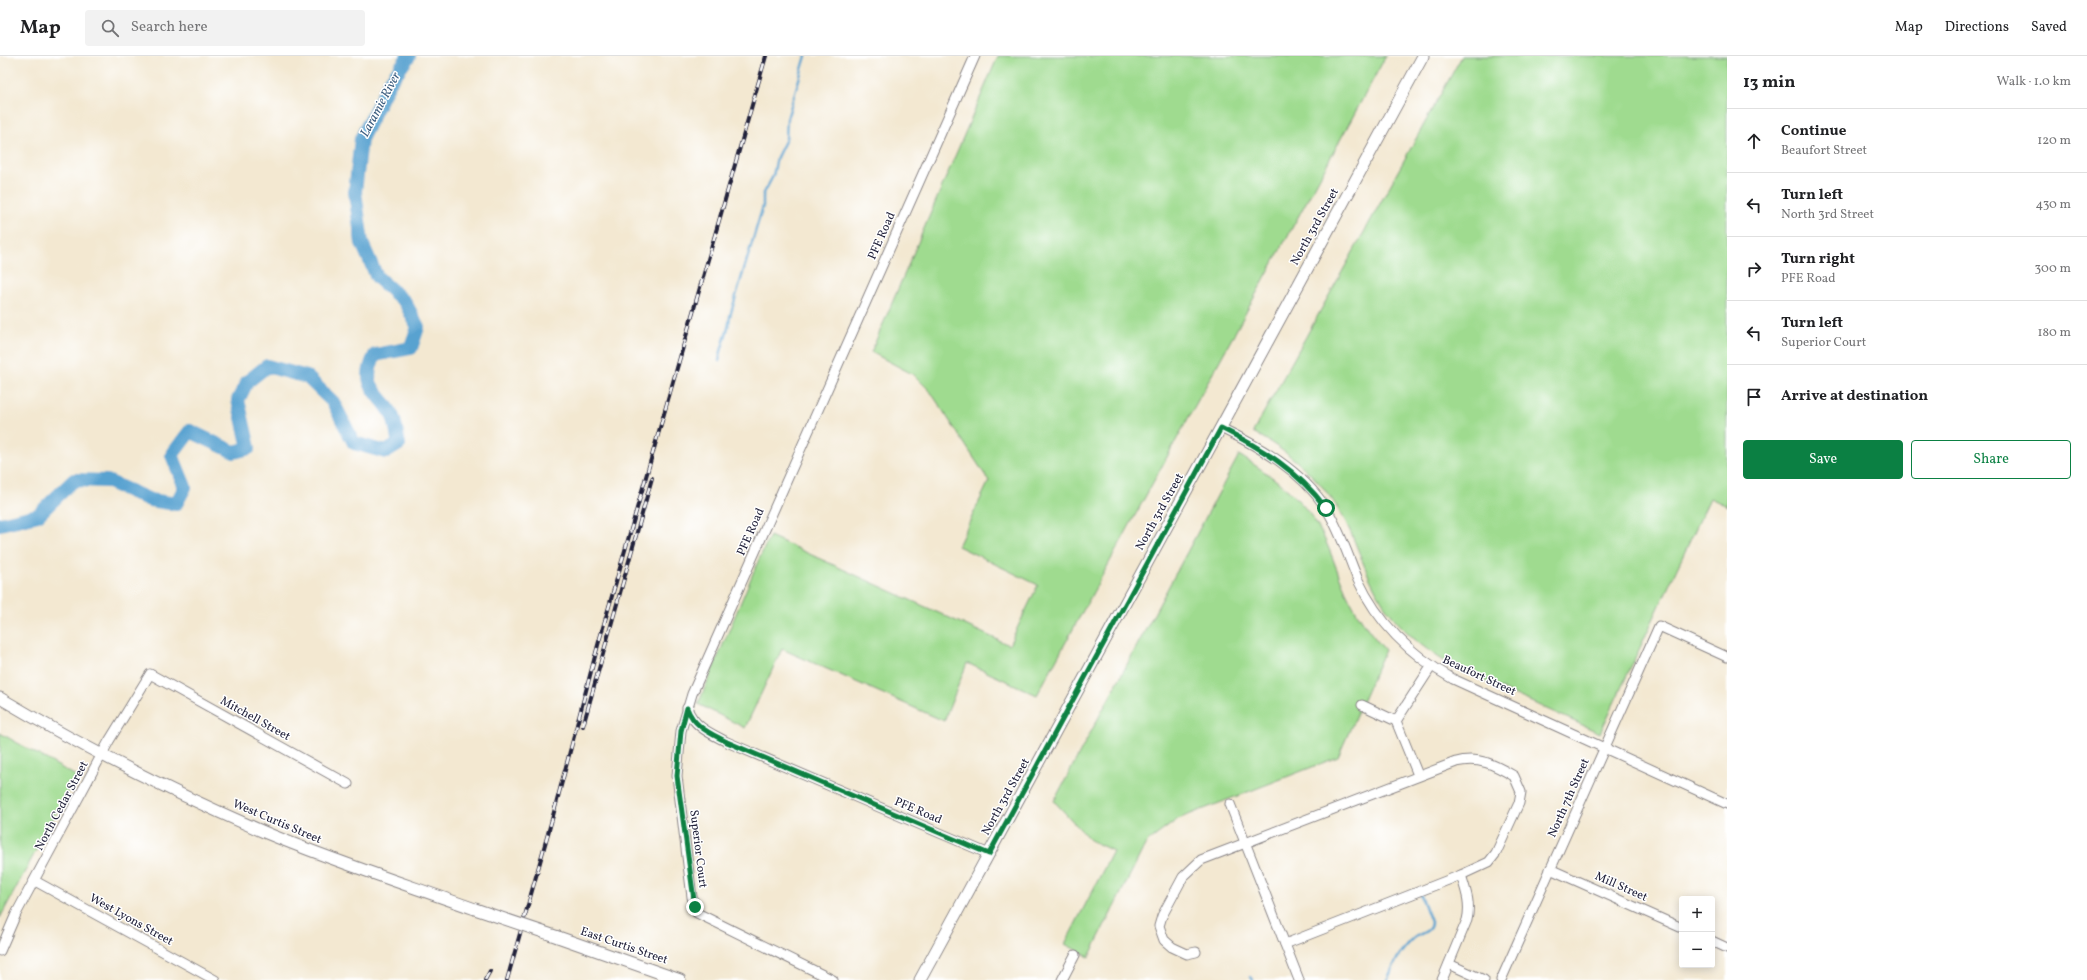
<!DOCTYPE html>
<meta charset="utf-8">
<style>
:root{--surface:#fff;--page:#f2f2f2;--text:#202124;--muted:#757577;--line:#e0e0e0;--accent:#0b8043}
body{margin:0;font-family:Vollkorn,serif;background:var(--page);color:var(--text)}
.controls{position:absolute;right:12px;bottom:12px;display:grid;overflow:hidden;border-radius:4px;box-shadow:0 2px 10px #0003}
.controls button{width:36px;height:36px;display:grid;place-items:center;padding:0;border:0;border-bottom:1px solid var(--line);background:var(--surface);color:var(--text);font:20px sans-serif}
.stop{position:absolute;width:12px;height:12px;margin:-9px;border:3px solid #0b8043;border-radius:50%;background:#fff}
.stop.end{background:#0b8043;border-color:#fff;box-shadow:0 1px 4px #0008}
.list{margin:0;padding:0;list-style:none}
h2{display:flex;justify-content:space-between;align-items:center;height:52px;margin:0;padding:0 16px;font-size:17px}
h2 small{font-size:13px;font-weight:400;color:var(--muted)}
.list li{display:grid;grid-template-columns:26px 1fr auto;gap:12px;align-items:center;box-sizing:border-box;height:64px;padding:0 16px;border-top:1px solid var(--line)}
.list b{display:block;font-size:15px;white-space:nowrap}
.list p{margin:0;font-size:13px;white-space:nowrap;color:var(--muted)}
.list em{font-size:13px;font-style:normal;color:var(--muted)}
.actions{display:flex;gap:8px;padding:12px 16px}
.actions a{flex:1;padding:9px 0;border:1px solid var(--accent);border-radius:4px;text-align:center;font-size:14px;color:var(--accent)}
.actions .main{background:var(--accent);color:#fff}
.icon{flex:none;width:22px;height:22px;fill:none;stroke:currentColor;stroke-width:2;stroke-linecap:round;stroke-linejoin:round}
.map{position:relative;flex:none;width:1727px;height:924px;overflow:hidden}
header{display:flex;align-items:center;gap:24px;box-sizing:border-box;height:56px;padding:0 20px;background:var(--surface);border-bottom:1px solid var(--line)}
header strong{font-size:19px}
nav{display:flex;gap:22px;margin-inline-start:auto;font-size:14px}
.search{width:280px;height:36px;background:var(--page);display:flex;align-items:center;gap:10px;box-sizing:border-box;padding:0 14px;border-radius:4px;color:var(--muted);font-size:15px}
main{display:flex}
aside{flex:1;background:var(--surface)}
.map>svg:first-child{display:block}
.green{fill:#9fdb8f;stroke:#607e65}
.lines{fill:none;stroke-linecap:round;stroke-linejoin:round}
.stream{stroke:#59a2d0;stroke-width:2.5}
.river{stroke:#59a2d0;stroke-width:14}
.minor-casing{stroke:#8a8586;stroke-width:11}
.major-casing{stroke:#8a8586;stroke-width:13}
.minor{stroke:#fff;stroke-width:9}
.major{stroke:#fff;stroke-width:11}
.rail-casing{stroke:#22223b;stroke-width:4}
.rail{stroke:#fff;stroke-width:2.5;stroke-dasharray:8;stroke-linecap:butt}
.major-bridge-casing{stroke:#8a8586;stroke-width:13;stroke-linecap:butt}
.major-bridge{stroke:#fff;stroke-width:11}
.route{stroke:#0b8043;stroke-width:5}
.labels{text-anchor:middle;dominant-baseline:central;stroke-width:3;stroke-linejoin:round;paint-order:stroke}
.street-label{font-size:12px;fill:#22223b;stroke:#fff}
.water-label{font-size:13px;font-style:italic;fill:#3b5c7e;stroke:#fff}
</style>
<header>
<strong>Map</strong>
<div class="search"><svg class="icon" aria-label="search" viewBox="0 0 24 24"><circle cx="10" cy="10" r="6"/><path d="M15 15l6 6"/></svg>Search here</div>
<nav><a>Map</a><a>Directions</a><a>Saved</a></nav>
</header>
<main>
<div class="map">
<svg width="1727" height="924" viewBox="0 0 1727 924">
<rect width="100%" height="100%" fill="#fff"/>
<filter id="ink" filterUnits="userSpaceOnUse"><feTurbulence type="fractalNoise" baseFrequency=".025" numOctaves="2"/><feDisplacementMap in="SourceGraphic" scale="8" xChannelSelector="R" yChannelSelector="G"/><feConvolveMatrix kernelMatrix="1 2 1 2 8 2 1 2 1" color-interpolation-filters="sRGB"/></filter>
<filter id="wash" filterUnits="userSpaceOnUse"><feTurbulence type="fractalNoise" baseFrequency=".012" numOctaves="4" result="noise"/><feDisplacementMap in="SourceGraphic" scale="16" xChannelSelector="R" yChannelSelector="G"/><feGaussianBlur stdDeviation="0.9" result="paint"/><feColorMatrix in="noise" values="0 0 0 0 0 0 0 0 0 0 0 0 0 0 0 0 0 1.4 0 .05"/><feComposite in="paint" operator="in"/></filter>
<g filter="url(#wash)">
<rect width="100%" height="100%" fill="#f3e8d1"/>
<g class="green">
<polygon points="998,0 1386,0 1037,639 967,607 944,665 782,593 745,672 698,648 759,503 770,480 1009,589 1038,529 958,490 989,425 930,335 914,319 871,296"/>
<path d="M1462,0H1727V450L1710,442L1600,677L1460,614C1424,595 1392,568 1374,531C1362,508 1355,482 1342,459C1321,422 1289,396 1253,376Z"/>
<path d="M1239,399C1269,418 1298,437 1317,469C1330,490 1336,514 1346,536C1356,558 1370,577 1385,594L1338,701L1178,763L1146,787L1089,901L1065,888L1113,795L1090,784L1054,745Z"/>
<polygon points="0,677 76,720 0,862"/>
</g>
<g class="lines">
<g class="stream">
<path d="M719,305C721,290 729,275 730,260L763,150V139L773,120L777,101L786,83L787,63L806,0"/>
<polyline points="1251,921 1253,924"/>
<path d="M1387,924C1396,905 1398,897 1414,882C1421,876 1431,877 1431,866L1420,837"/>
</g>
<path class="river" d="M0,468L38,459L74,424L107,425L150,444L176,448L185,431L172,399L190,375L234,396L249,392L238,344L247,326L267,310L307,321L333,346L354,387L386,396L399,388C397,380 396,369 393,361C382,335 358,334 375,299L411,292L418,271L405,246L377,221L362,187L355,136L361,83L389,27L409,0"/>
</g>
</g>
<g filter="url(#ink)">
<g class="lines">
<defs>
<g id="minor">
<path d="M1221,372C1260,391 1301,414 1326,452C1340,474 1348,500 1358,524C1378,567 1412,600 1453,623L1727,748"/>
<polyline points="1362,649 1396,665 1418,719"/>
<path d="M687,652C694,671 710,677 727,686L989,798"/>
<polyline points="1396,665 1431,611"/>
<polyline points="1230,748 1299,924"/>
<polyline points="1550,813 1682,872"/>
<polyline points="35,825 215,924"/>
<polyline points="1712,885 1727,892"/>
<polyline points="0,895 16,858 109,685 150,618 348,728"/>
<path d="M1196,896L1187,898L1172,891L1164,884L1159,870L1162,860L1183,821L1201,804L1456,706C1479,700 1495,709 1514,720L1521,736L1519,747L1496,797L1489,806L1461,819L1285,888"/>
<polyline points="1449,908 1484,924"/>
<polyline points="833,924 697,857 692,841 677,720 681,675 692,638 975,0"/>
<polyline points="1062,924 1075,899"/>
<path d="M1442,924L1467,864C1471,848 1466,835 1461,819"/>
<polyline points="1501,924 1659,570 1727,601"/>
</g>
<g id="major">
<path d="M0,642C84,692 174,737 264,776C333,805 405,828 475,853"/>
<polyline points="558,881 680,924"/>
<polyline points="920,924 1423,0"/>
</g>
</defs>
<use href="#minor" class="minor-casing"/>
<use href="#major" class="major-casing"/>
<use href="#minor" class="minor"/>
<use href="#major" class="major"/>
<defs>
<g id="rail">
<polyline points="583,670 652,422"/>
<polyline points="485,924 490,915"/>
<polyline points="507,924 554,756 598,589 766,0"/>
</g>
</defs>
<use href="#rail" class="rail-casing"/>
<use href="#rail" class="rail"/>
<defs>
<polyline id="major-bridge" points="475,853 558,881"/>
</defs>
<use href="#major-bridge" class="major-bridge-casing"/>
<use href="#major-bridge" class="major-bridge"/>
</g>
</g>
<g class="lines" filter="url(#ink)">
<path class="route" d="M695,851L677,720L681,675L687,652C694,671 710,677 727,686L989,798L1221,372C1263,393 1297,414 1326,452"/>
</g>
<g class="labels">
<g class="street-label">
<text transform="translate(1315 171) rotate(-61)">North 3rd Street</text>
<text transform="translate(882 180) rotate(-66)">PFE Road</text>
<text transform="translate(1160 456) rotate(-61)">North 3rd Street</text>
<text transform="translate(751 476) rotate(-66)">PFE Road</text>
<text transform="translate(1479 620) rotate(25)">Beaufort Street</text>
<text transform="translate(255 663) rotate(29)">Mitchell Street</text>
<text transform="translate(1006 741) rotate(-61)">North 3rd Street</text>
<text transform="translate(1569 742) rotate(-66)">North 7th Street</text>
<text transform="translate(62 750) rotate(-62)">North Cedar Street</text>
<text transform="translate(918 755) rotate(23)">PFE Road</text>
<text transform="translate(277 766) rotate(23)">West Curtis Street</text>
<text transform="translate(698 793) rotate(83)">Superior Court</text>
<text transform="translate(1621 831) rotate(24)">Mill Street</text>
<text transform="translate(131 864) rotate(29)">West Lyons Street</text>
<text transform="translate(624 890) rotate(19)">East Curtis Street</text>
</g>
<g class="water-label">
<text transform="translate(381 49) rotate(-62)">Laramie River</text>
</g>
</g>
</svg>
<div class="controls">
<button>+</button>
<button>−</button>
</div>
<div class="stop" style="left:1326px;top:452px"></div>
<div class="stop end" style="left:695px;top:851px"></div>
</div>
<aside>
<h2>13 min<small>Walk · 1.0 km</small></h2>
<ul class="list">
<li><svg class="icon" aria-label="ahead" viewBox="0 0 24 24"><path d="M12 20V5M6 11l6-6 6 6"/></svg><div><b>Continue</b><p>Beaufort Street</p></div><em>120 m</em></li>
<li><svg class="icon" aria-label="left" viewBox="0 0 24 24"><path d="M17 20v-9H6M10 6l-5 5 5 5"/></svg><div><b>Turn left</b><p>North 3rd Street</p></div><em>430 m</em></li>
<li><svg class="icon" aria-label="right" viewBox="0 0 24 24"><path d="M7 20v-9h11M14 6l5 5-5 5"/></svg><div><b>Turn right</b><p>PFE Road</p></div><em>300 m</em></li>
<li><svg class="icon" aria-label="left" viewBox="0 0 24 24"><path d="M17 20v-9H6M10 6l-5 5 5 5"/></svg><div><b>Turn left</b><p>Superior Court</p></div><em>180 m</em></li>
<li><svg class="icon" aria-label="arrive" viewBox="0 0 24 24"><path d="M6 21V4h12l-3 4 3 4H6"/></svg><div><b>Arrive at destination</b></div></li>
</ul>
<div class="actions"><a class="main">Save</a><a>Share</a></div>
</aside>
</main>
